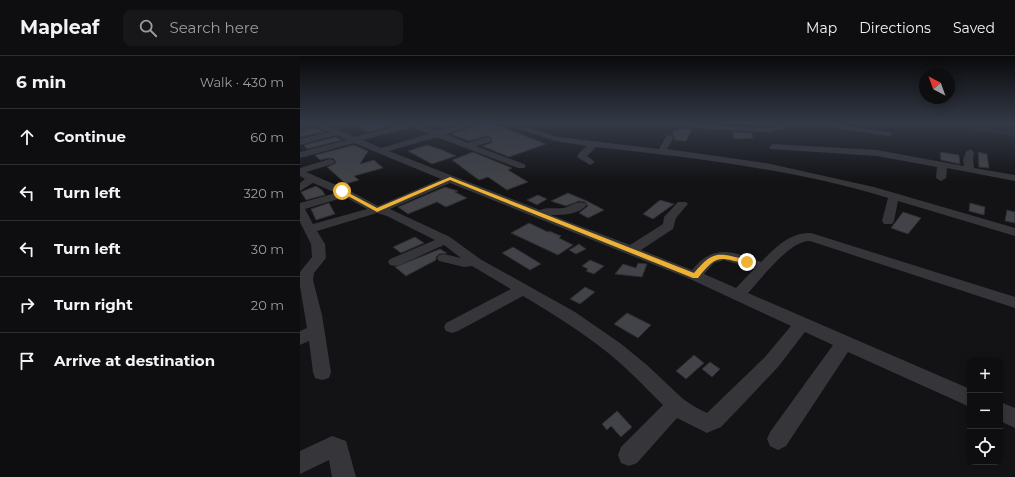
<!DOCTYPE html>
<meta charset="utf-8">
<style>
:root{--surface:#0e0e10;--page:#171719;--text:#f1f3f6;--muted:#9b9c9f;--line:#2e2e30}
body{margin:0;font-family:Montserrat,sans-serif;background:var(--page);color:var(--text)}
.controls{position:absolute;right:12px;bottom:12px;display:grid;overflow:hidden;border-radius:8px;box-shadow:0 2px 10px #0003}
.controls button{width:36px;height:36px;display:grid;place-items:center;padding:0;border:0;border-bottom:1px solid var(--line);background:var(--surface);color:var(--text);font:20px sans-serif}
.compass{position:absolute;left:619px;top:12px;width:36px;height:36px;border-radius:50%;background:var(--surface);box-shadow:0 2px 10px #0003;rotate:319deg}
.stop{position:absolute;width:12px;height:12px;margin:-9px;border:3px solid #edb234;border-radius:50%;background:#fff}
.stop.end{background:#edb234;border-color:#fff;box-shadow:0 1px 4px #0008}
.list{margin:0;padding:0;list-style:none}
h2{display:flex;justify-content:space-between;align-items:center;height:52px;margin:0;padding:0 16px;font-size:17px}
h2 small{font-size:13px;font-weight:400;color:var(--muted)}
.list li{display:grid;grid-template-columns:26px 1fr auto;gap:12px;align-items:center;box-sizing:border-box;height:56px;padding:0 16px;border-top:1px solid var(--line)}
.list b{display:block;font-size:15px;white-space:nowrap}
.list em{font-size:13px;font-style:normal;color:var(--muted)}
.icon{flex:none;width:22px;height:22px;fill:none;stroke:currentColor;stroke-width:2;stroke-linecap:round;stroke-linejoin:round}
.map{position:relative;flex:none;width:715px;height:421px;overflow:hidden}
header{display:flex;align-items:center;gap:24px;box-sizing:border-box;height:56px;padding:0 20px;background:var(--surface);border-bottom:1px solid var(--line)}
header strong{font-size:19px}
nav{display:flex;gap:22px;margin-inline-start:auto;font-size:14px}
.search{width:280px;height:36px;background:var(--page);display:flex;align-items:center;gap:10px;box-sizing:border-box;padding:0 14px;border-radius:8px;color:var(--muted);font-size:15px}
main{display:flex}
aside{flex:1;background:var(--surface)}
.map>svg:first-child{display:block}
.built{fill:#201f22}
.building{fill:#424348;stroke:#2e2d31}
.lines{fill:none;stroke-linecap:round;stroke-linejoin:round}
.minor{fill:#35353a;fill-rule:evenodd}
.route{fill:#edb234}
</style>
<header>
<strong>Mapleaf</strong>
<div class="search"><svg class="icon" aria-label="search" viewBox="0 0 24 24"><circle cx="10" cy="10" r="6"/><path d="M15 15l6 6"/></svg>Search here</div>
<nav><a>Map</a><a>Directions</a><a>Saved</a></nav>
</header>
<main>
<aside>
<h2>6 min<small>Walk · 430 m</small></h2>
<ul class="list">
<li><svg class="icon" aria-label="ahead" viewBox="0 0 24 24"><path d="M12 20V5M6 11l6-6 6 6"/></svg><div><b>Continue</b></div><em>60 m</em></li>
<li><svg class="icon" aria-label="left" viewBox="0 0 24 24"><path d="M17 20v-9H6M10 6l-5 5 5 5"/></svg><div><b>Turn left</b></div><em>320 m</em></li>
<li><svg class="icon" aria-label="left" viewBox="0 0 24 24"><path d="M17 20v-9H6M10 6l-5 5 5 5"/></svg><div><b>Turn left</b></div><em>30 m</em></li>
<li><svg class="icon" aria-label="right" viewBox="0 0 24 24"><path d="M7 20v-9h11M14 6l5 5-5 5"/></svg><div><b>Turn right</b></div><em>20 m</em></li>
<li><svg class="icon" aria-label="arrive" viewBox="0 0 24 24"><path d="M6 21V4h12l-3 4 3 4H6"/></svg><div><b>Arrive at destination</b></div></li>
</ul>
</aside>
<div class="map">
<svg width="715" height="421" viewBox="0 0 715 421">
<rect width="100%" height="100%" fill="#131315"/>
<polygon class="built" points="619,67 715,67 715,80"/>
<g class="building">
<polygon points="51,67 96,67 97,68 69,76"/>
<polygon points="131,67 163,67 141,72"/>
<polygon points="178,67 194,68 246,88 209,101 182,90 191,87 192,83 190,81 187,80 169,85 151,78 177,70"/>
<polygon points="16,72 24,76 0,81 0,75"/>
<polygon points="378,73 392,73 386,85 374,84 375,81 372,78 374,74 378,75"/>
<polygon points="433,76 452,77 453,82 434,83"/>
<polygon points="36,81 42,84 7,93 4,89"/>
<polygon points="54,89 68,95 60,108 74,104 83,112 54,120 59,124 46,128 27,111 36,107 34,103 30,102 20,104 15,99"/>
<polygon points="127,89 140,93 156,100 132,108 108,95"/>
<polygon points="173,96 212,112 208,114 228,126 207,134 188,121 179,124 152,104"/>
<polygon points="640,96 659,99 660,108 641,104"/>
<polygon points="678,96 687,98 689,112 679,111"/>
<polygon points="16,130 22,134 25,139 6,144 1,136"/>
<polygon points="145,131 158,135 155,136 167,142 146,151 137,146 108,158 98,151"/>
<polygon points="268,137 287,145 304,154 288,162 279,157 288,150 285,146 279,145 266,150 251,145"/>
<polygon points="238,139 247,143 237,149 227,144"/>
<polygon points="360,144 374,148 353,163 343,158"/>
<polygon points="29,147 35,158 16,164 11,153"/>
<polygon points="670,147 685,151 684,159 669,155"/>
<polygon points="707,154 715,156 715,167 705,165"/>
<polygon points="603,156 621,162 608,178 591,172"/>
<polygon points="229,167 248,176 249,175 261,180 259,182 273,189 258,199 211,177"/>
<polygon points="115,181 124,187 101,197 93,191"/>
<polygon points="279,188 286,193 276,198 269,194"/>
<polygon points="213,191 228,200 241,208 230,214 202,197"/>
<polygon points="140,193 147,197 139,198 136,201 136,204 106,220 95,211"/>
<polygon points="290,204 304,210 294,218 286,215 288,213 282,210"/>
<polygon points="338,207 347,208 342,221 315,218 323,208 336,212"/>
<polygon points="285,231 295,236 280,248 270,243"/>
<polygon points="327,257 351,269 338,282 314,268"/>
<polygon points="394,299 404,307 386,323 376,315"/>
<polygon points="410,306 420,313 412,321 402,313"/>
<polygon points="317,355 332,371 321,381 311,370 307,374 302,368"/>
</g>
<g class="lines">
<g class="minor">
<path d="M10,67H21L55,81L106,67H116L138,75L167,67H177V69L145,78L168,87L187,81L190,82L191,84L190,86L176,90L224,108L226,110L224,112H218L137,81L89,95L240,154C248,151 254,153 263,152C271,151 276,144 285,147L287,149C278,159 263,159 251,159L330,189L363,168L364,161L378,146H386L388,148L376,162L373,173L341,194L392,214C414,187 433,196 461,206C475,192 490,176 511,177L715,241V252L510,185C490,184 461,223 448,237L670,333V351L548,296L486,390L478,394L470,390L467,383L470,376L533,289L505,276L478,311L444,347L421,371L407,377L377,362L337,407L329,410L321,407L318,399L321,391L363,349C345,331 327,312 307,296C280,275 252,257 223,240L158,275L152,277L146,275L144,271L146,267L211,233L172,210L164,211L139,205L137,202L139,199L144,198L161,202L144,189L100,209L95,210L90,209L88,206L90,203L135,184L87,160L77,157L17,175L25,188L26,202L14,217L13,224L22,259L31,316L29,322L22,324L15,322L13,316L9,285L0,289V275L7,272L0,230V216L12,201L11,188L0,166V147L36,137L13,127L0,135V127L5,123L0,120V112L30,103L33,104L35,106L33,108L6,116L50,135L78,150L141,123L54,87L0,102V96L47,84L36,79L0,89V83L29,76L16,70L3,73L0,72V69ZM112,71L129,78L81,92L63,84ZM150,127L390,223L491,270L465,301L407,357L395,351L383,343L347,309L320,287L275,256L180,203L150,181L90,153ZM45,141L67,153L13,168L5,153ZM424,204L454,213L436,232L404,218L414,207Z"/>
<path d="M201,67H212L259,81L359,93L367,79H370L374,81L367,93L466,107L574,131L715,172V180L598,145L594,165L592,168H584L582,165L588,142C493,113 395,102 296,91L287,100L295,106L290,109L277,101L279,97L287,90L255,85Z"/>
<polygon points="336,67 367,67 411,69 413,67 420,67 419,70 469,72 488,67 499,67 498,69 469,76 340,69"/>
<polygon points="509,67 526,67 589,76 593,78 589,80 513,69"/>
<polygon points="473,88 577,94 664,110 663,104 666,96 670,93 674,96 673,104 674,112 715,119 715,125 647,112 646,122 641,125 636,122 637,111 577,100 470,93 469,91"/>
<polygon points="700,346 715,352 715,372 700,365"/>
<polygon points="32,380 46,385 56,421 32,421 29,404 0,418 0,395"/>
</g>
</g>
<linearGradient id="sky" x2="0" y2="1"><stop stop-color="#0a0a0c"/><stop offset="0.54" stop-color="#333946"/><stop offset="1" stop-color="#333946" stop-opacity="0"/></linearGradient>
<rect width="715" height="125" fill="url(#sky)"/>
<path class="route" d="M150,121L394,217C408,201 413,195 435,201C440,202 446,203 450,206L447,208C418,201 417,198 398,222H393L150,124L77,156L39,135L43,134L77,152Z"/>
</svg>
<div class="controls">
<button>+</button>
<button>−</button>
<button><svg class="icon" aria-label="locate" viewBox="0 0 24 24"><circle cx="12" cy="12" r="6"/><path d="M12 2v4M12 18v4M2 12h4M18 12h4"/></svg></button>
</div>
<svg class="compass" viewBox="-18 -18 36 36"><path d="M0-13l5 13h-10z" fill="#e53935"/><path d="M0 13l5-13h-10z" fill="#9b9c9f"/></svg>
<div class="stop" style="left:42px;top:135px"></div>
<div class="stop end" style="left:447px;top:206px"></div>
</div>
</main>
